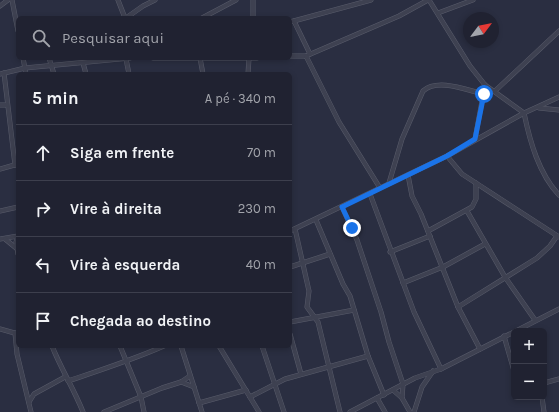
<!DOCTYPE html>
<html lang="pt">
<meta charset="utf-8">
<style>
:root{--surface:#202231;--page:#282a39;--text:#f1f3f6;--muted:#a2a4ab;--line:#3d3f4d}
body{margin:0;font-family:Karla,sans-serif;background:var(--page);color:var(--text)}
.controls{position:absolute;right:12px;bottom:12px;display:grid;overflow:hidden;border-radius:6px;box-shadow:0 2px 6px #0003}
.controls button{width:36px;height:36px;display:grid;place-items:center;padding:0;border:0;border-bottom:1px solid var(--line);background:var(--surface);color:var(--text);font:20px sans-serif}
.compass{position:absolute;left:463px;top:12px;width:36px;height:36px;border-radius:50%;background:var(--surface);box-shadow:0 2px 6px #0003;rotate:58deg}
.stop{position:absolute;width:12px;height:12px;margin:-9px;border:3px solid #1a73e8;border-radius:50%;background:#fff}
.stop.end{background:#1a73e8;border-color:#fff;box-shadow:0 1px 4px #0008}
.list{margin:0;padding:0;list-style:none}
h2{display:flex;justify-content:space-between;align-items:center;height:52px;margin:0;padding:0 16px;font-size:17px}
h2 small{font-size:13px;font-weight:400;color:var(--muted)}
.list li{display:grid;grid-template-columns:26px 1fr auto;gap:12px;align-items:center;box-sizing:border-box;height:56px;padding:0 16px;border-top:1px solid var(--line)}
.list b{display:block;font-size:15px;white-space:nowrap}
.list em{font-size:13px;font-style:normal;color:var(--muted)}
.icon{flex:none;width:22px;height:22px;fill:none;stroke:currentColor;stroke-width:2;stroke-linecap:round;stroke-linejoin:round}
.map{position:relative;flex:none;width:559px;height:412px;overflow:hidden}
.search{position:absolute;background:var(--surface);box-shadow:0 2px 6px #0003;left:16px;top:16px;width:276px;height:44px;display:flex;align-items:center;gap:10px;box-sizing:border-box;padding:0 14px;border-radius:6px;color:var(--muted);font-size:15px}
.panel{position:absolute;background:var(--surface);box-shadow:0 2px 6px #0003;left:16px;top:72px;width:276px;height:276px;border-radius:6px}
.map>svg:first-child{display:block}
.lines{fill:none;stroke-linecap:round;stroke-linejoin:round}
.street-casing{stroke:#595c6b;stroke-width:5}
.street{stroke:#3e4151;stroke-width:4}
.route{stroke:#1a73e8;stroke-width:5}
</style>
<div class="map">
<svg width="559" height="412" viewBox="0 0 559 412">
<rect width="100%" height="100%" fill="#2a2e41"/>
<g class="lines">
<defs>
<g id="street">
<polyline points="12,0 18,31"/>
<polyline points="118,0 125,18"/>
<polyline points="253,0 253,18"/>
<polyline points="429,0 470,66 485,85 524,113 559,97"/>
<polyline points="0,6 8,0"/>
<polyline points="438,13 473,0"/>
<polyline points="126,18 143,6 155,0"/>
<polyline points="202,18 236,0"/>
<polyline points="294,21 310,54"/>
<polyline points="290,22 371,0"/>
<polyline points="290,56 306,56 399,16 428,0"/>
<polyline points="306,56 339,122 380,188"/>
<polyline points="23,58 26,74"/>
<polyline points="49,58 54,74"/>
<polyline points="153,58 257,58"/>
<polyline points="200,58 203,74"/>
<polyline points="126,59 129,74"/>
<polyline points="83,63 86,74"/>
<polyline points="4,73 15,165"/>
<polyline points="0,74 25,68 130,58"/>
<polyline points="248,74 249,58"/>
<polyline points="495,91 559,31"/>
<polyline points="0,105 7,105"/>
<polyline points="539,108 559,110"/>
<polyline points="475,139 485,85"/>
<polyline points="447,156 462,174 559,237"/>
<polyline points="0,169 18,164"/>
<polyline points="408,175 412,196 421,214 458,307 480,349"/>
<path d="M389,183L402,139L423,91C438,78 466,90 484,94"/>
<polyline points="370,194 414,312 441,369"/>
<polyline points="342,207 357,240 381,312 389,342 403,384 402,398"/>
<polyline points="0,211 18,207"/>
<polyline points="467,211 505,277 535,320"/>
<polyline points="316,220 343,284 350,296 368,356 384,395"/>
<polyline points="295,229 309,291 307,307 318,322 340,412"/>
<path d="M290,231L447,156L524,113C530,142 539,174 559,195"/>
<polyline points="428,231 472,207 476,199 476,183"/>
<polyline points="18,236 16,242 18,254"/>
<polyline points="0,239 18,236"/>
<polyline points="5,239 16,248"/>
<polyline points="390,252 430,236"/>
<polyline points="290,267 330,254"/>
<polyline points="403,283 443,267 485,244"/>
<polyline points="458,307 537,258 550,246 557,236"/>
<polyline points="290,322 354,310"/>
<polyline points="0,329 18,334"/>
<polyline points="15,333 17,354 31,412"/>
<polyline points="290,334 301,374"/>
<polyline points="504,336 514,371"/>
<path d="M52,346C61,369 74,389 83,412"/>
<polyline points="120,346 141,397 144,412"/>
<polyline points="181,346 202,412"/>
<polyline points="219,346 259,412"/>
<polyline points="262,346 284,412"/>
<path d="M68,381C101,370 132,360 164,346"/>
<polyline points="181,382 194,387"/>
<polyline points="544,383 559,379"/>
<polyline points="393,390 402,398 410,412"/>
<polyline points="250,397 285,379 368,356"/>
<polyline points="542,397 544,412"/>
<polyline points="377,398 385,412"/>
<polyline points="29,402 34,394 65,377"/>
<polyline points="199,403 246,390"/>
<polyline points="104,412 162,388 181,382 190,376"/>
<polyline points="350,412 415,378 441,369 559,309"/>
<polyline points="414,412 422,387 433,371"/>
</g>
</defs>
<use href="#street" class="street-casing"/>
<use href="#street" class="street"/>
</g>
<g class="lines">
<polyline class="route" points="352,228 342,207 447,156 475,139 484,94"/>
</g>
</svg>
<div class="controls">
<button>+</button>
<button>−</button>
</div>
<svg class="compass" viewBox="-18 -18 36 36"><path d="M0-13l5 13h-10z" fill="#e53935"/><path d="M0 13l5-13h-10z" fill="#a2a4ab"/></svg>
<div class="stop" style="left:484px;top:94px"></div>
<div class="stop end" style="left:352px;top:228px"></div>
<div class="search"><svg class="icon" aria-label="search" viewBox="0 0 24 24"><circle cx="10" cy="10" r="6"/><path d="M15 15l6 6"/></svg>Pesquisar aqui</div>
<section class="panel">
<h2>5 min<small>A pé · 340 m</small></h2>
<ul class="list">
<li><svg class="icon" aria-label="ahead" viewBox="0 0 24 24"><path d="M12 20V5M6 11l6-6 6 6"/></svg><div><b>Siga em frente</b></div><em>70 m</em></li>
<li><svg class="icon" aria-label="right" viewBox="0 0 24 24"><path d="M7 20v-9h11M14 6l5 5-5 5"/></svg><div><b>Vire à direita</b></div><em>230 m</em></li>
<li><svg class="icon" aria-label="left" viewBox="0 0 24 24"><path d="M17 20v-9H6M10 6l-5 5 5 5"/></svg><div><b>Vire à esquerda</b></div><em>40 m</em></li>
<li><svg class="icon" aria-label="arrive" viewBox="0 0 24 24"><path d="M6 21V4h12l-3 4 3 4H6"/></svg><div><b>Chegada ao destino</b></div></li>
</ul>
</section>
</div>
